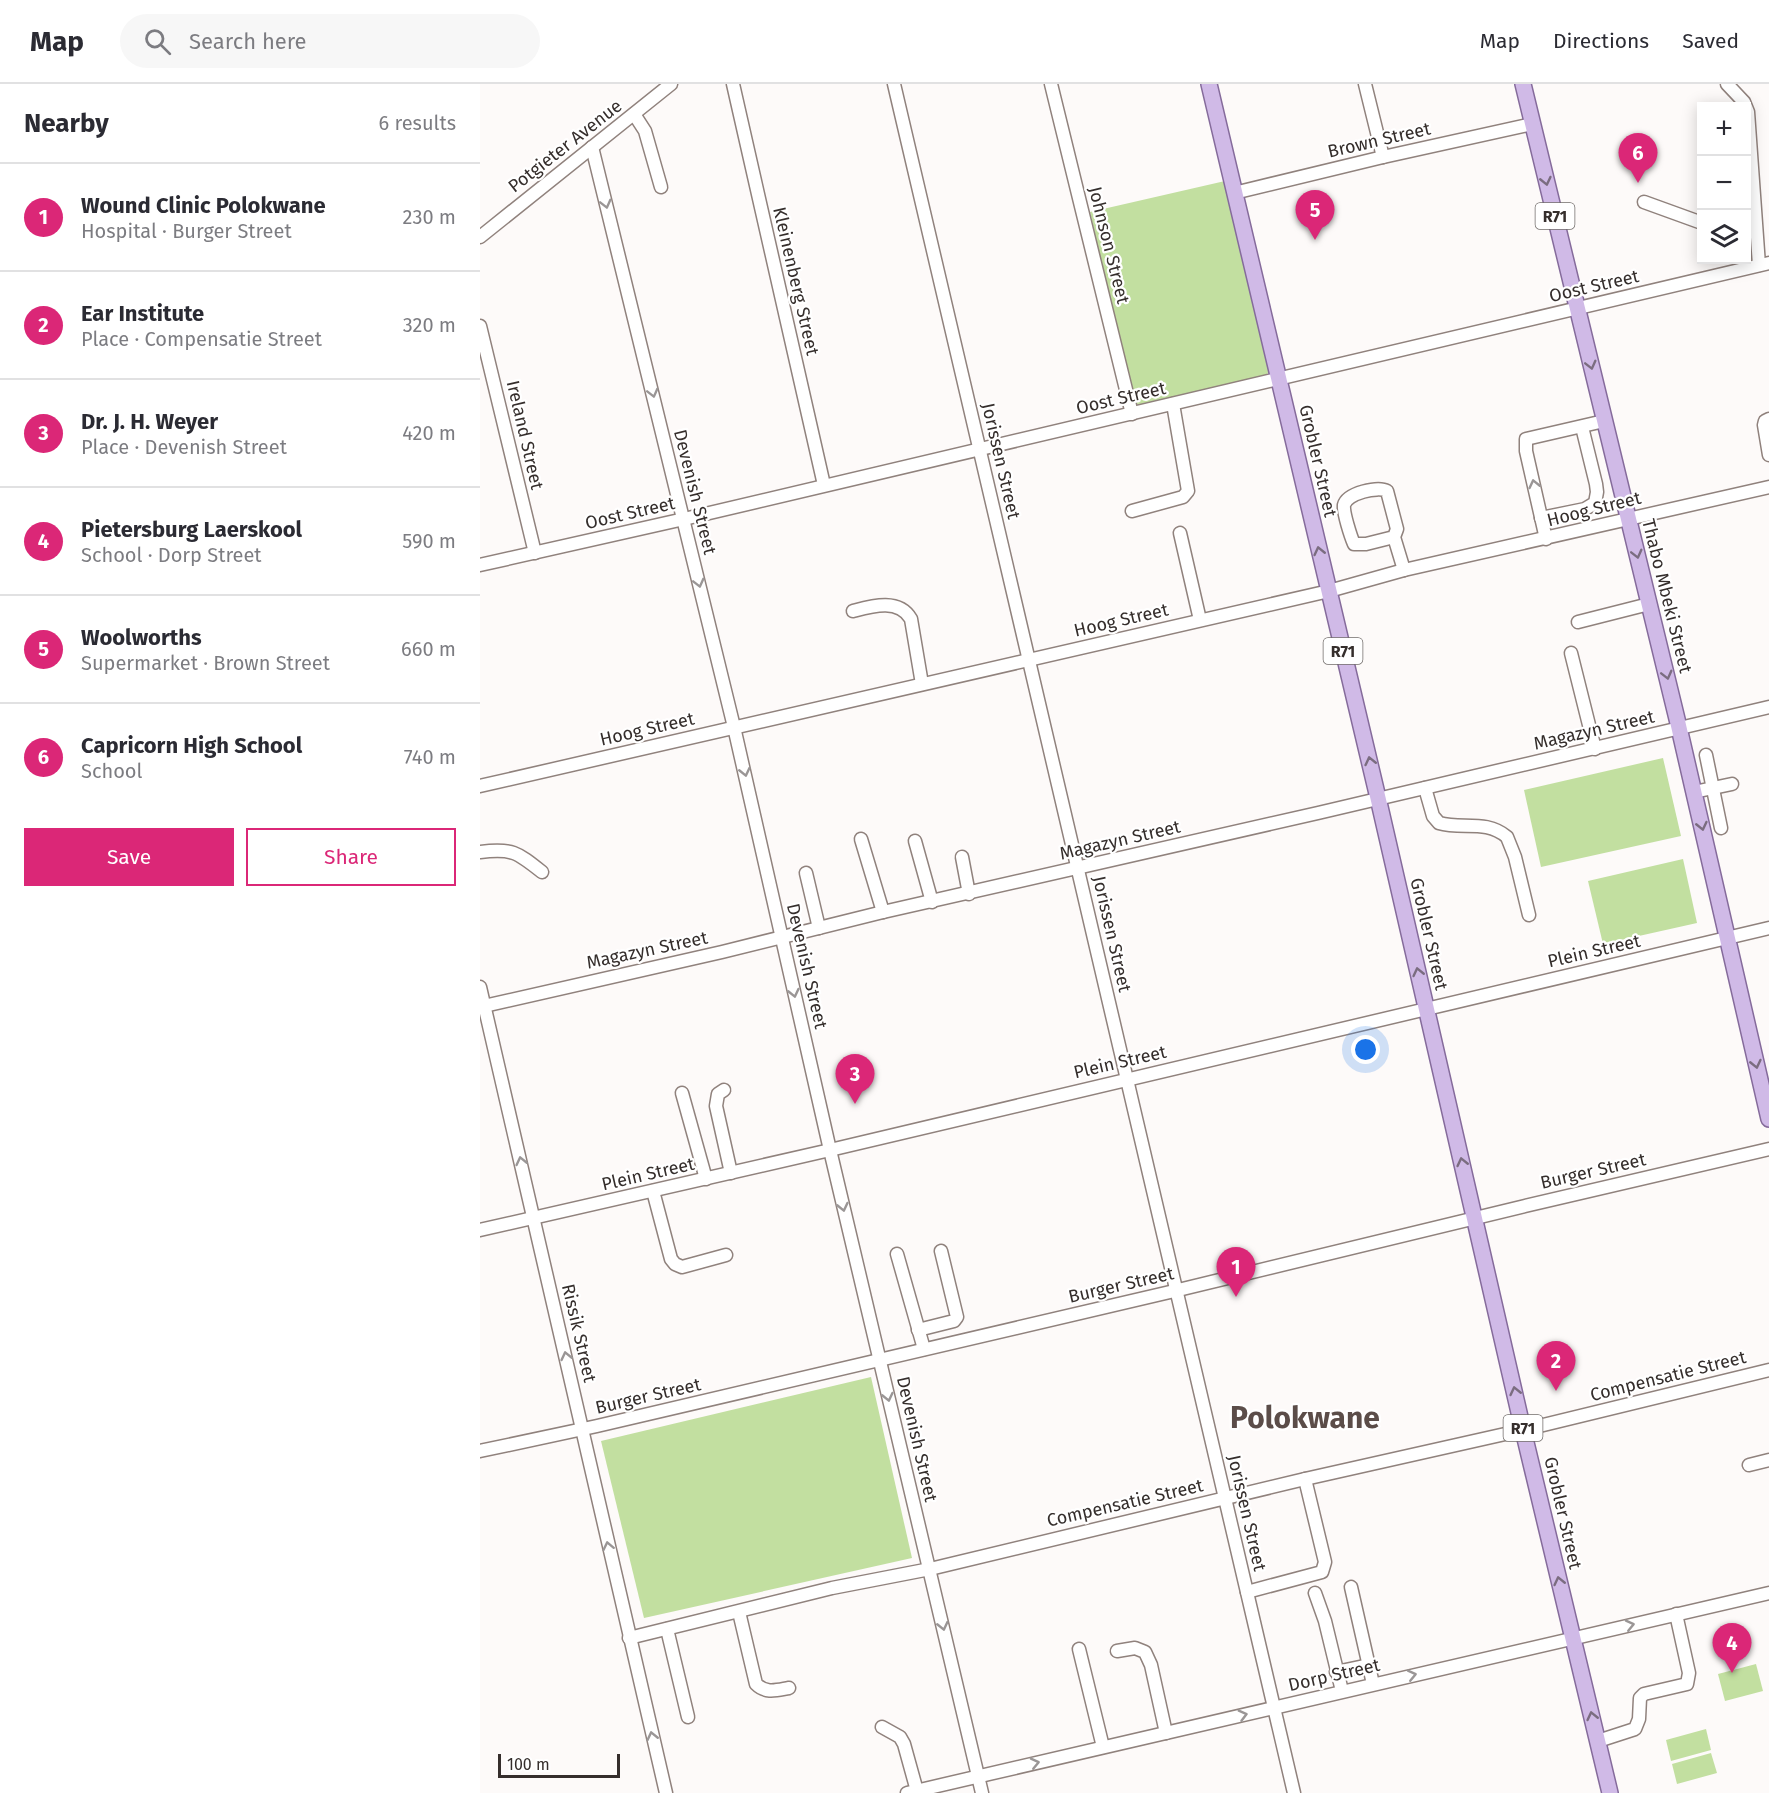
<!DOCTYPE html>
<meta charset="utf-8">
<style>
:root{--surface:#fff;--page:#f7f7f7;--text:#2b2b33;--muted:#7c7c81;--line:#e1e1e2;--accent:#db2777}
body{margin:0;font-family:"Fira Sans",sans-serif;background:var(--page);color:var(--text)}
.controls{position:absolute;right:18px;top:18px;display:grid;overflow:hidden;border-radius:0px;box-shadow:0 3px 15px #0003}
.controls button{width:54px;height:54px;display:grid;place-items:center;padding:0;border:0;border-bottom:2px solid var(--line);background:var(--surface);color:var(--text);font:30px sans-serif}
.scale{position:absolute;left:18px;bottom:15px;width:122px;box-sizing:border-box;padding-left:6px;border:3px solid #352e2c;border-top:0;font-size:16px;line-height:21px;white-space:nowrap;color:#352e2c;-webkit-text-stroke:4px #fff;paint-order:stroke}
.you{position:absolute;left:886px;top:966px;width:21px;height:21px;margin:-15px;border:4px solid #fff;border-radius:50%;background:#1a73e8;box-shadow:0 0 0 9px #1a73e833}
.badge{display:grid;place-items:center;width:39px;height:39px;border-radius:50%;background:var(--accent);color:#fff;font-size:20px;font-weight:700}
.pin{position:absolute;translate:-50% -50px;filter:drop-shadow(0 2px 3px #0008)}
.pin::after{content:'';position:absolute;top:32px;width:21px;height:18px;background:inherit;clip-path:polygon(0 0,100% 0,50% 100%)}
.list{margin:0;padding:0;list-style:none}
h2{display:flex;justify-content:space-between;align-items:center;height:78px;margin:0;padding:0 24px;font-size:26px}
h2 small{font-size:20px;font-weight:400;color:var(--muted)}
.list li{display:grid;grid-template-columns:39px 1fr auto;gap:18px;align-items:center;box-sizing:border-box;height:108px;padding:0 24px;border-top:2px solid var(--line)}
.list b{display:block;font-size:22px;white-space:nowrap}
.list p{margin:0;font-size:20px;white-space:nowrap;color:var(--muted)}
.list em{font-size:20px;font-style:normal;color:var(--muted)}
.actions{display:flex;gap:12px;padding:18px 24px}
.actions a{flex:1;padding:14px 0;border:2px solid var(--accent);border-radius:0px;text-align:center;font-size:21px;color:var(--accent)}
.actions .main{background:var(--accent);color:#fff}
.icon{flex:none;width:33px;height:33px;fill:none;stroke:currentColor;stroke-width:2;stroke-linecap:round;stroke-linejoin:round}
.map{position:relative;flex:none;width:1289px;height:1709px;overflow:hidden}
header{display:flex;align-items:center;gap:36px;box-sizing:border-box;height:84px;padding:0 30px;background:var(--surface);border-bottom:2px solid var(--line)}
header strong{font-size:28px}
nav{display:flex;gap:33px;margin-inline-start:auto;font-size:21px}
.search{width:420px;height:54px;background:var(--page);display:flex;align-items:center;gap:15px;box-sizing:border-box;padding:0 21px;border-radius:33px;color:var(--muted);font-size:22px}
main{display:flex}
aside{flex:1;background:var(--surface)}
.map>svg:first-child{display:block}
.green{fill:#c2dfa0}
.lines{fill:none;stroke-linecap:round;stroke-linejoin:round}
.minor-casing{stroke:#90827d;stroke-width:15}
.major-casing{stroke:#856b9b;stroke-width:18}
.minor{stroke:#fff;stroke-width:12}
.major{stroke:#d0bae7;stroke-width:15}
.oneway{stroke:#7b6d80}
.oneway2{stroke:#9a9696}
.labels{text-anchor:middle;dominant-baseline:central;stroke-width:4.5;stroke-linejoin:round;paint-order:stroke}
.shield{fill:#fff;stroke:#726d6b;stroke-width:1.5}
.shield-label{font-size:16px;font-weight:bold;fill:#352e2c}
.street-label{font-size:18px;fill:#352e2c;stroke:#fff}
.town-label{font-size:30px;font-weight:bold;fill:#5b4d49;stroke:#fff}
</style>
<header>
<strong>Map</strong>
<div class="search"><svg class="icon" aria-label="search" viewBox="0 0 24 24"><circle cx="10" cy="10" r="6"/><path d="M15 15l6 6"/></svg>Search here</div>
<nav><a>Map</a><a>Directions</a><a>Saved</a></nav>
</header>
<main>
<aside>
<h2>Nearby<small>6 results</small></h2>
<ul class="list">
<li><span class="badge">1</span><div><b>Wound Clinic Polokwane</b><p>Hospital · Burger Street</p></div><em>230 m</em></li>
<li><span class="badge">2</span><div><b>Ear Institute</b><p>Place · Compensatie Street</p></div><em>320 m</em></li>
<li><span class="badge">3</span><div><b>Dr. J. H. Weyer</b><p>Place · Devenish Street</p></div><em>420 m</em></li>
<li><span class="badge">4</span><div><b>Pietersburg Laerskool</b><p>School · Dorp Street</p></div><em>590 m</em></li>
<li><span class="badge">5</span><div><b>Woolworths</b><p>Supermarket · Brown Street</p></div><em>660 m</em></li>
<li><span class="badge">6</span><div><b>Capricorn High School</b><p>School</p></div><em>740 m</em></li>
</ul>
<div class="actions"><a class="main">Save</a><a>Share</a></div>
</aside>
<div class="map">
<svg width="1289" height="1709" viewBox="0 0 1289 1709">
<rect width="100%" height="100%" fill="#fdfaf9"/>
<g class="green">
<polygon points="745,97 789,287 786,292 660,323 653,317 610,128"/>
<polygon points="1183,674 1201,752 1061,783 1044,706"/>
<polygon points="1203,775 1217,839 1123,860 1108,797"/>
<polygon points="391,1293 432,1474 164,1534 121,1357"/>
<polygon points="1276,1580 1283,1607 1245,1617 1238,1590"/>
<polygon points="1226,1645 1231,1666 1191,1677 1186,1656"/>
<polygon points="1231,1669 1237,1689 1197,1700 1192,1680"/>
</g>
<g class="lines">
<defs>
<g id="minor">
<polyline points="253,0 344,401"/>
<polyline points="414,0 814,1709"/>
<polyline points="571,0 652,330"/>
<polyline points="885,0 903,73"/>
<polyline points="1247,0 1264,18 1268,28 1279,181"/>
<polyline points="154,30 165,47 181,103"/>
<polyline points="112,63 254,643 350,1066 502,1709"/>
<polyline points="754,109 903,73 1052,40"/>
<polyline points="1164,118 1222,139"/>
<polyline points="0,153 191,0"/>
<polyline points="0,242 55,469"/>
<polyline points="1289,335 1285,337 1284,341 1289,371"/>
<polyline points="652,427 703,413 708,407 693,320"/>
<polyline points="1061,434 1105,425 1115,419 1117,408 1116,400 1102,343"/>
<polyline points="700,449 720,536"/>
<path d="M914,453L886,460H874C871,453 863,429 864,421C867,409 898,402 907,407L917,445L914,453L924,486"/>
<polyline points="1066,455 1046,367 1046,355 1124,337"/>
<polyline points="0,481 204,435 1289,179"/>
<path d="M373,527C392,522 419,514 431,535L442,600"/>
<polyline points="1098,538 1169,520"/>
<polyline points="1091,569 1115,665"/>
<polyline points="1226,671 1241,744"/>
<polyline points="0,702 849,507 924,486 1289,403"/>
<path d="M945,704L953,732L959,739C982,746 1006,735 1027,753L1035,773L1049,831"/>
<polyline points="1214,708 1252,700"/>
<polyline points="381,755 403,828"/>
<polyline points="435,757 452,818"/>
<path d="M0,768C32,764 37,768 62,788"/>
<polyline points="482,773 489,810"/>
<polyline points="326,789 339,844"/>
<polyline points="0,903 186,1709"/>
<polyline points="0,923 242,868 403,828 838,729 1289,623"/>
<polyline points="244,1006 238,1010 236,1022 251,1089"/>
<polyline points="202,1009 226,1095"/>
<polyline points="173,1107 191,1175 195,1180 202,1183 246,1171"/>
<polyline points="0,1146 350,1066 1289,844"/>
<polyline points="417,1170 444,1265"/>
<polyline points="438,1246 474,1237 477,1233 461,1167"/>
<polyline points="0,1367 117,1342 690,1208 1045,1122 1289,1065"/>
<polyline points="1269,1381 1289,1376"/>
<polyline points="871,1503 893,1600"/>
<polyline points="767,1508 842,1488 845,1478 825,1395"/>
<polyline points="835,1509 845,1537 862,1607"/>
<path d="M259,1528L276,1600C286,1610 297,1606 309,1604"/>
<polyline points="187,1545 208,1633"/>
<polyline points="149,1554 352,1504 450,1485 825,1395 1043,1346 1289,1286"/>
<polyline points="599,1565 623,1663"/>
<polyline points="637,1567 655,1564 665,1568 671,1581 686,1649"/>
<polyline points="856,1588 889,1581"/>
<polyline points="402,1643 420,1653 424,1660 437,1707"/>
<polyline points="1118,1657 1155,1645 1159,1635 1160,1614 1164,1610 1207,1600 1209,1589 1196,1530"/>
<polyline points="427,1709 1289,1509"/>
</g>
<g id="major">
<polyline points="729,0 898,714 1043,1346 1130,1709"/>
<polyline points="1043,0 1197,635 1289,1035"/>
</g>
</defs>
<use href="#minor" class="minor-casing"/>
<use href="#major" class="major-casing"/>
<use href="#minor" class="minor"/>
<use href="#major" class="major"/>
</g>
<defs><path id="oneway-chevron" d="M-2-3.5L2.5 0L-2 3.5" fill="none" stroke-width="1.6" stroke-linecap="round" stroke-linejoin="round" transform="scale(1.5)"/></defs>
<g class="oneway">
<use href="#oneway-chevron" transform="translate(1066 97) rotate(77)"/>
<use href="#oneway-chevron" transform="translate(1111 281) rotate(76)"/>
<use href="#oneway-chevron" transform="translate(839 467) rotate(-103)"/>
<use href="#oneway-chevron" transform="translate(1157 470) rotate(76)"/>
<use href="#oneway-chevron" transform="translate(1187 591) rotate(76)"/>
<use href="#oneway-chevron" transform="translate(890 677) rotate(-103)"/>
<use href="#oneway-chevron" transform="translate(1222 742) rotate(77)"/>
<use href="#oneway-chevron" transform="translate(938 888) rotate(-103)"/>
<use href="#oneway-chevron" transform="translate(1276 980) rotate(77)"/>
<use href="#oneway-chevron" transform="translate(982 1078) rotate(-103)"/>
<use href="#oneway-chevron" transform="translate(1035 1307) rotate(-103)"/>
<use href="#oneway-chevron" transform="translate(1079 1497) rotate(-103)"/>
<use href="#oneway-chevron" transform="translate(1112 1632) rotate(-103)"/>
</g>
<g class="oneway2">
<use href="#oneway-chevron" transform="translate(126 120) rotate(76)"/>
<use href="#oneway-chevron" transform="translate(173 309) rotate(76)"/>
<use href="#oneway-chevron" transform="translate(1054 400) rotate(-103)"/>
<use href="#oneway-chevron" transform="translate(219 499) rotate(76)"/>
<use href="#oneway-chevron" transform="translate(265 688) rotate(77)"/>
<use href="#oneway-chevron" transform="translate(314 909) rotate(77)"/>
<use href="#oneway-chevron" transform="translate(41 1077) rotate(-103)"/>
<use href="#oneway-chevron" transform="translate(363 1123) rotate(77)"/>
<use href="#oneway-chevron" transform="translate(86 1272) rotate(-103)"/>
<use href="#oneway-chevron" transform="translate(408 1313) rotate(77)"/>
<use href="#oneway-chevron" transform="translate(128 1462) rotate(-102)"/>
<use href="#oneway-chevron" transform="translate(1150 1541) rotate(-13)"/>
<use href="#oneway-chevron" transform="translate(463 1542) rotate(77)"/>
<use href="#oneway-chevron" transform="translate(932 1591) rotate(-13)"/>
<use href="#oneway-chevron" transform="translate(763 1631) rotate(-15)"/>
<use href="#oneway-chevron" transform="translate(172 1652) rotate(-103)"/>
<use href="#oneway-chevron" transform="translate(555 1679) rotate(-13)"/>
</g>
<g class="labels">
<g class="shield">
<rect x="1055.5" y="119" width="39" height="26" rx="4.5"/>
<rect x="843.5" y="554" width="39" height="26" rx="4.5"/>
<rect x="1023.5" y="1331" width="39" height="26" rx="4.5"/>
</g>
<g class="shield-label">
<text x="1075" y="132">R71</text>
<text x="863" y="567">R71</text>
<text x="1043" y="1344">R71</text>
</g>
<g class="street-label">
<text transform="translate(899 56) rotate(-13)">Brown Street</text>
<text transform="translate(85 62) rotate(-38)">Potgieter Avenue</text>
<text transform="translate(629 161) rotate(76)">Johnson Street</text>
<text transform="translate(316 197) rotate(77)">Kleinenberg Street</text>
<text transform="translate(1114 202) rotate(-13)">Oost Street</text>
<text transform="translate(641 314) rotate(-13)">Oost Street</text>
<text transform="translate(45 351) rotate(77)">Ireland Street</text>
<text transform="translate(521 377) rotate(77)">Jorissen Street</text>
<text transform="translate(838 377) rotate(77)">Grobler Street</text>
<text transform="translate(215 408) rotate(76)">Devenish Street</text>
<text transform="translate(1114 425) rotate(-14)">Hoog Street</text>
<text transform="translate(150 429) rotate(-13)">Oost Street</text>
<text transform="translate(1187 512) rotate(76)">Thabo Mbeki Street</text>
<text transform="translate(641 536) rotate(-13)">Hoog Street</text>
<text transform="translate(167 645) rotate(-13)">Hoog Street</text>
<text transform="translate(1114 646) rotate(-13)">Magazyn Street</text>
<text transform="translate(640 756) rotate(-13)">Magazyn Street</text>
<text transform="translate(632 850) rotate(77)">Jorissen Street</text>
<text transform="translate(949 850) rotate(77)">Grobler Street</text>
<text transform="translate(167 866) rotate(-12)">Magazyn Street</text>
<text transform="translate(1114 867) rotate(-13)">Plein Street</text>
<text transform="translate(327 882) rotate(77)">Devenish Street</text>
<text transform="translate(640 978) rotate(-13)">Plein Street</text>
<text transform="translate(1113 1087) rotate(-13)">Burger Street</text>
<text transform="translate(168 1090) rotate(-13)">Plein Street</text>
<text transform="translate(641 1201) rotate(-13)">Burger Street</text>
<text transform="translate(99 1249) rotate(77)">Rissik Street</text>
<text transform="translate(1188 1292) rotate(-14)">Compensatie Street</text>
<text transform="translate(168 1312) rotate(-13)">Burger Street</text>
<text transform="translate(437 1355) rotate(77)">Devenish Street</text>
<text transform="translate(645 1419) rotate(-13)">Compensatie Street</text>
<text transform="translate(767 1429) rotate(77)">Jorissen Street</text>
<text transform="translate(1083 1429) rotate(77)">Grobler Street</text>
<text transform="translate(854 1591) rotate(-13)">Dorp Street</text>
</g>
<g class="town-label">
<text x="825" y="1334">Polokwane</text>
</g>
</g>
</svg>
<div class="controls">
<button>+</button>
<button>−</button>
<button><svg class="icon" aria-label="layers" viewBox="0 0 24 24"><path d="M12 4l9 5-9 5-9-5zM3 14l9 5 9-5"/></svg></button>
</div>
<div class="scale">100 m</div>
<div class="you"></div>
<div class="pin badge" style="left:756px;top:1213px">1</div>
<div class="pin badge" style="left:1076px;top:1307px">2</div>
<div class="pin badge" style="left:375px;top:1020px">3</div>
<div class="pin badge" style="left:1252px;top:1589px">4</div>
<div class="pin badge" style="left:835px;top:156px">5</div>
<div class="pin badge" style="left:1158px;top:99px">6</div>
</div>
</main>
